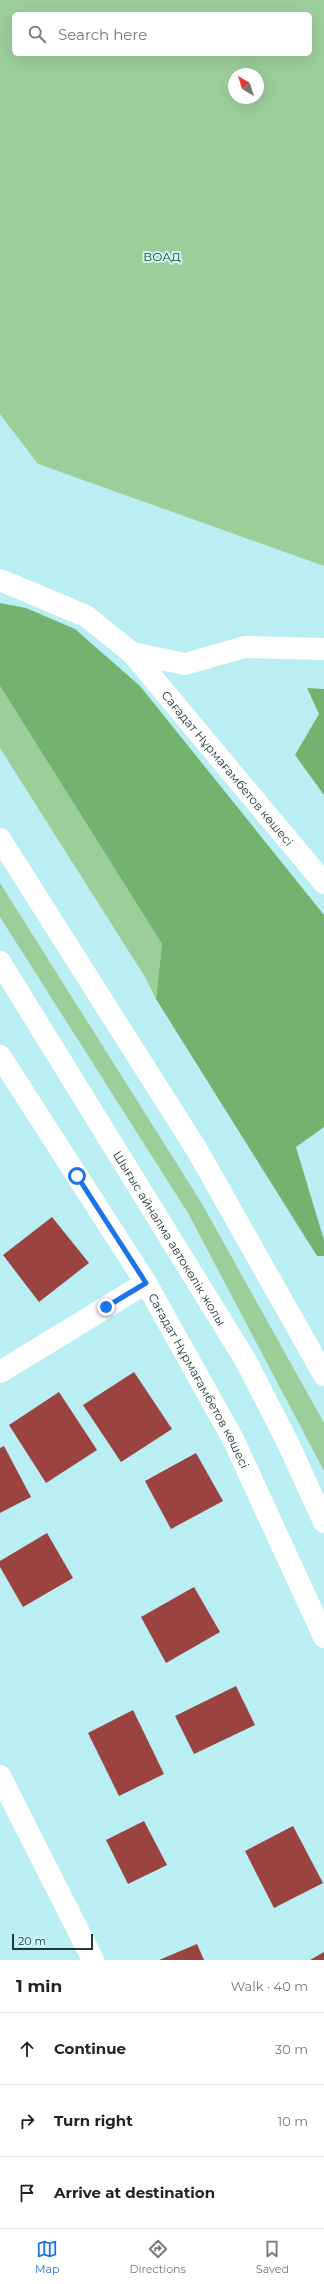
<!DOCTYPE html>
<meta charset="utf-8">
<style>
:root{--surface:#fff;--page:#f2f2f2;--text:#222;--muted:#767676;--line:#e0e0e0;--accent:#1a73e8}
body{margin:0;font-family:Montserrat,sans-serif;background:var(--page);color:var(--text)}
.compass{position:absolute;left:228px;top:68px;width:36px;height:36px;border-radius:50%;background:var(--surface);box-shadow:0 4px 16px #0002;rotate:322deg}
.scale{position:absolute;left:12px;bottom:10px;width:81px;box-sizing:border-box;padding-left:4px;border:2px solid #223739;border-top:0;font-size:11px;line-height:14px;white-space:nowrap;color:#223739;-webkit-text-stroke:3px #cff9fd;paint-order:stroke}
.stop{position:absolute;width:12px;height:12px;margin:-9px;border:3px solid #1a73e8;border-radius:50%;background:#fff}
.stop.end{background:#1a73e8;border-color:#fff;box-shadow:0 1px 4px #0008}
.list{margin:0;padding:0;list-style:none}
h2{display:flex;justify-content:space-between;align-items:center;height:52px;margin:0;padding:0 16px;font-size:17px}
h2 small{font-size:13px;font-weight:400;color:var(--muted)}
.list li{display:grid;grid-template-columns:26px 1fr auto;gap:12px;align-items:center;box-sizing:border-box;height:72px;padding:0 16px;border-top:1px solid var(--line)}
.list b{display:block;font-size:15px;white-space:nowrap}
.list em{font-size:13px;font-style:normal;color:var(--muted)}
.icon{flex:none;width:22px;height:22px;fill:none;stroke:currentColor;stroke-width:2;stroke-linecap:round;stroke-linejoin:round}
.map{position:relative;flex:none;width:324px;height:1960px;overflow:hidden}
.search{position:absolute;background:var(--surface);box-shadow:0 4px 16px #0002;left:12px;right:12px;top:12px;height:44px;display:flex;align-items:center;gap:10px;box-sizing:border-box;padding:0 14px;border-radius:6px;color:var(--muted);font-size:15px}
.sheet{height:268px;background:var(--surface)}
nav{display:flex;justify-content:space-around;align-items:center;box-sizing:border-box;height:56px;border-top:1px solid var(--line);background:var(--surface);font-size:11px;color:var(--muted)}
nav a{display:grid;justify-items:center;gap:2px}
nav .on{color:var(--accent)}
.map>svg:first-child{display:block}
.green{fill:#9cce9a;fill-rule:evenodd}
.forest{fill:#72b370}
.building{fill:#9a4341}
.lines{fill:none;stroke-linecap:round;stroke-linejoin:round}
.minor{stroke:#fff;stroke-width:22}
.primary{stroke:#fff;stroke-width:22}
.route{stroke:#1a73e8;stroke-width:5}
.labels{text-anchor:middle;dominant-baseline:central;stroke-width:4;stroke-linejoin:round;paint-order:stroke}
.park-label{font-size:12px;fill:#0c5210;stroke:#cff9fd}
.street-label{font-size:12px;fill:#223739;stroke:#cff9fd}
</style>
<div class="map">
<svg width="324" height="1960" viewBox="0 0 324 1960">
<rect width="100%" height="100%" fill="#b9eef3"/>
<g class="green">
<path d="M0,0H324V566L38,464L0,414ZM14,14H310V54H14ZM234,74H258V98H234Z"/>
<polygon points="0,686 162,944 156,999 145,977 0,748"/>
<polygon points="0,883 201,1202 324,1423 324,1471 188,1213 0,917"/>
</g>
<g class="forest">
<polygon points="0,603 26,608 75,629 140,686 324,915 324,1127 296,1147 324,1240 324,1256 317,1256 156,999 162,944 0,686"/>
<polygon points="307,688 324,689 324,795 295,755 319,714"/>
</g>
<g class="building">
<polygon points="52,1217 89,1263 39,1302 3,1255"/>
<polygon points="134,1372 172,1429 121,1462 83,1405"/>
<polygon points="59,1392 97,1450 46,1483 9,1425"/>
<polygon points="4,1446 31,1497 0,1513 0,1448"/>
<polygon points="196,1453 223,1501 171,1529 145,1481"/>
<polygon points="47,1533 73,1578 23,1607 0,1567 0,1561"/>
<polygon points="194,1587 220,1632 166,1663 141,1617"/>
<polygon points="236,1686 255,1725 194,1754 175,1716"/>
<polygon points="133,1710 164,1774 119,1796 88,1733"/>
<polygon points="144,1821 167,1865 128,1884 106,1840"/>
<polygon points="293,1826 323,1883 274,1908 245,1851"/>
<polygon points="197,1944 204,1960 159,1960"/>
<polygon points="324,1952 324,1960 310,1960"/>
</g>
<g class="lines">
<g class="minor">
<path id="s1" d="M0,580L86,616L132,653L324,883"/>
<polyline points="132,653 185,664 245,647 324,649"/>
<path id="s2" d="M0,1056L146,1283L233,1439L324,1637"/>
<polyline points="0,1372 146,1283"/>
<polyline points="0,1776 93,1960"/>
</g>
<g class="primary">
<polyline points="0,839 197,1150 324,1375"/>
<path id="s3" d="M0,962L246,1361L287,1441L324,1522"/>
</g>
</g>
<g class="lines">
<polyline class="route" points="77,1176 146,1283 106,1307"/>
</g>
<g class="labels">
<g class="park-label">
<text x="162" y="256">ВОАД</text>
</g>
<g class="street-label">
<text stroke="none"><textPath href="#s1" startOffset="302">Сағадат Нұрмағамбетов көшесі</textPath></text>
<text stroke="none"><textPath href="#s3" startOffset="324">Шығыс айналма автокөлік жолы</textPath></text>
<text stroke="none"><textPath href="#s2" startOffset="381">Сағадат Нұрмағамбетов көшесі</textPath></text>
</g>
</g>
</svg>
<svg class="compass" viewBox="-18 -18 36 36"><path d="M0-13l5 13h-10z" fill="#e53935"/><path d="M0 13l5-13h-10z" fill="#767676"/></svg>
<div class="scale">20 m</div>
<div class="stop" style="left:77px;top:1176px"></div>
<div class="stop end" style="left:106px;top:1307px"></div>
<div class="search"><svg class="icon" aria-label="search" viewBox="0 0 24 24"><circle cx="10" cy="10" r="6"/><path d="M15 15l6 6"/></svg>Search here</div>
</div>
<section class="sheet">
<h2>1 min<small>Walk · 40 m</small></h2>
<ul class="list">
<li><svg class="icon" aria-label="ahead" viewBox="0 0 24 24"><path d="M12 20V5M6 11l6-6 6 6"/></svg><div><b>Continue</b></div><em>30 m</em></li>
<li><svg class="icon" aria-label="right" viewBox="0 0 24 24"><path d="M7 20v-9h11M14 6l5 5-5 5"/></svg><div><b>Turn right</b></div><em>10 m</em></li>
<li><svg class="icon" aria-label="arrive" viewBox="0 0 24 24"><path d="M6 21V4h12l-3 4 3 4H6"/></svg><div><b>Arrive at destination</b></div></li>
</ul>
</section>
<nav>
<a class="on"><svg class="icon" aria-label="map" viewBox="0 0 24 24"><path d="M3 6l6-2 6 2 6-2v14l-6 2-6-2-6 2zM9 4v14M15 6v14"/></svg>Map</a>
<a><svg class="icon" aria-label="directions" viewBox="0 0 24 24"><path d="M12 3l9 9-9 9-9-9zM9 14v-3h6M13 9l2 2-2 2"/></svg>Directions</a>
<a><svg class="icon" aria-label="saved" viewBox="0 0 24 24"><path d="M7 4h10v16l-5-4-5 4z"/></svg>Saved</a>
</nav>
